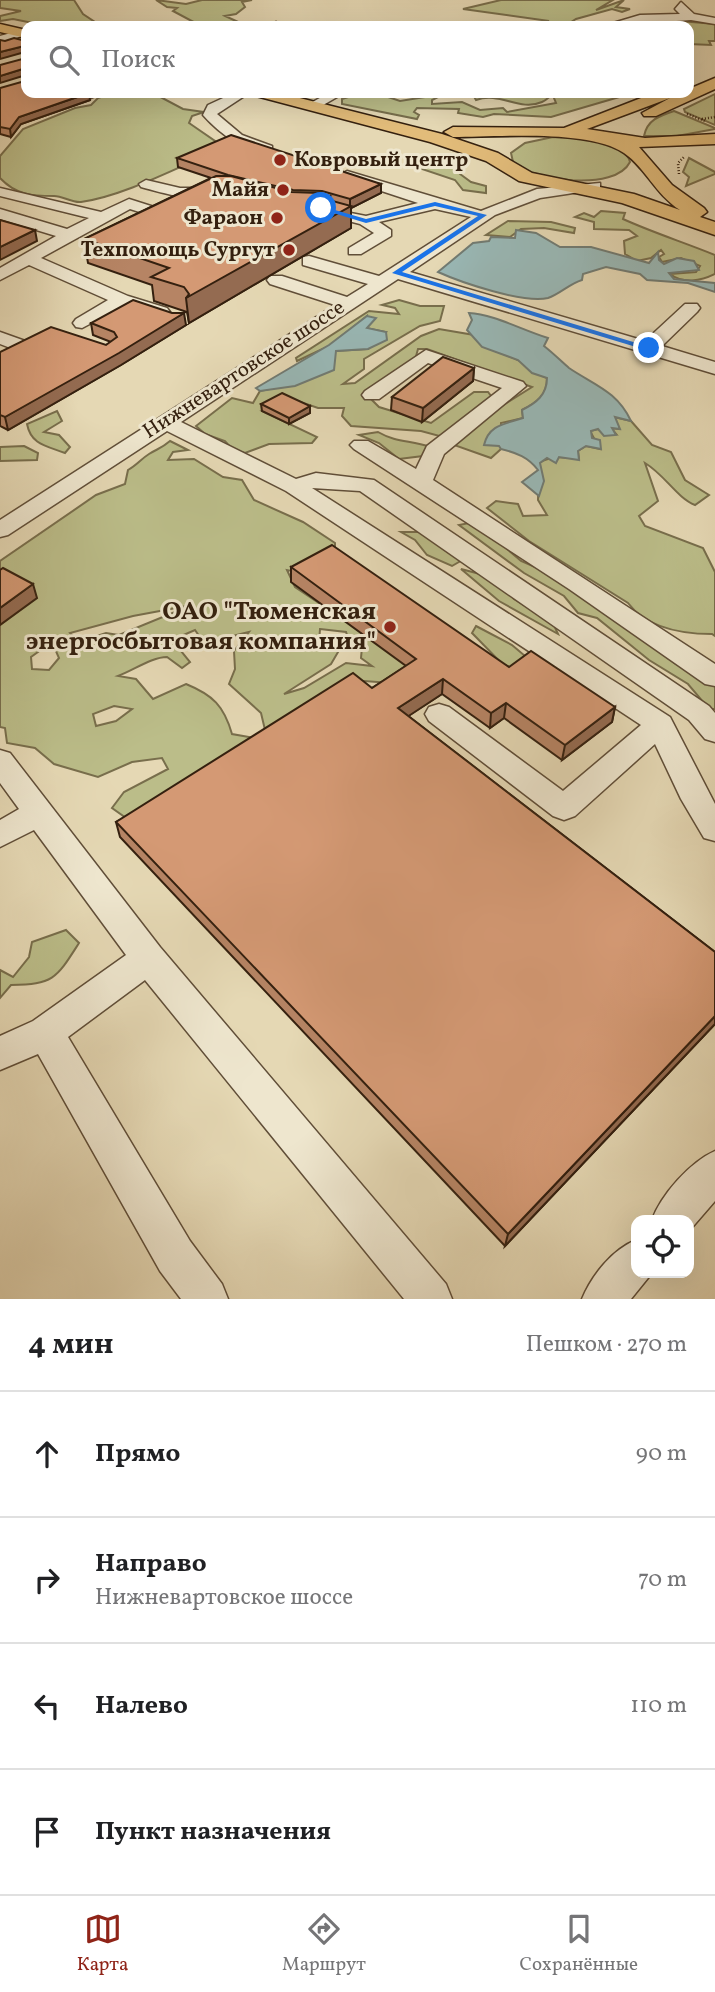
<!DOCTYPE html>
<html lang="ru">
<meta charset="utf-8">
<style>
:root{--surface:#fff;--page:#f2f2f2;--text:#202124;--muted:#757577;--line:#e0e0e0;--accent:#8f2418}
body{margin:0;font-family:Vollkorn,serif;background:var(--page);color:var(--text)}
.controls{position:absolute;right:21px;bottom:21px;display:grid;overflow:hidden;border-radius:14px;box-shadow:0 7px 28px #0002}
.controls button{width:63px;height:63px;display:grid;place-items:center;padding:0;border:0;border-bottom:2px solid var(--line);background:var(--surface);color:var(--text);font:35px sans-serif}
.stop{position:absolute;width:21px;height:21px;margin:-16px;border:5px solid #1a73e8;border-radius:50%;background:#fff}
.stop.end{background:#1a73e8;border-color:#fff;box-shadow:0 2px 7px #0008}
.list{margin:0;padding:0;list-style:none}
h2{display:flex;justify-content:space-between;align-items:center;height:91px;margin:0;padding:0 28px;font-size:30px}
h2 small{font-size:23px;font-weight:400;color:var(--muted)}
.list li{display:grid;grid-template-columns:46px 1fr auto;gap:21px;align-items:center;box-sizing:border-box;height:126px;padding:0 28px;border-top:2px solid var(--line)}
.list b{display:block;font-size:26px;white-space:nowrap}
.list p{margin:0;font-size:23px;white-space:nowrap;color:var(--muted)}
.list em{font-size:23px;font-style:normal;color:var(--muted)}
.icon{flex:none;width:38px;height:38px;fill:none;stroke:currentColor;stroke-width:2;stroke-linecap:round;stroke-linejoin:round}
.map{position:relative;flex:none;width:715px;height:1299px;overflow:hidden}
.search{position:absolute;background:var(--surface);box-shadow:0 7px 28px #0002;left:21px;right:21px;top:21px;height:77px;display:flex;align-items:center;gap:18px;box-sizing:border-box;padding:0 24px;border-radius:14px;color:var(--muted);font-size:26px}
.sheet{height:595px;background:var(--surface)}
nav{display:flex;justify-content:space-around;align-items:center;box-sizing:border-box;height:98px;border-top:2px solid var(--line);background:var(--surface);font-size:19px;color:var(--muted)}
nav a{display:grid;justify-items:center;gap:4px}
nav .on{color:var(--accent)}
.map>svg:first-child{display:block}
.green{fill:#bbbd89;stroke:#786e4c;stroke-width:2;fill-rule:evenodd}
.water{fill:#99b8b6;stroke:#717b73;stroke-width:2}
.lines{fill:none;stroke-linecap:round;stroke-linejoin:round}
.minor-casing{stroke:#604e38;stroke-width:3}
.major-casing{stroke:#34200f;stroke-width:3}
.path{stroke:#34200f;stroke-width:2.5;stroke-dasharray:1 2;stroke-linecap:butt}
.minor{fill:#eee6ce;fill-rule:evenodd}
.major{fill:#e2bc7a;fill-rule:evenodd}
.wall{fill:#b68464;stroke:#34200f;stroke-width:2}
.shaded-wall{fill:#946b51;stroke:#34200f;stroke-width:2}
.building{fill:#d49974;stroke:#34200f;stroke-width:2}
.route{fill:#1a73e8}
.poi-dot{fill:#8f2418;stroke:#eee6ce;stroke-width:2.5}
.labels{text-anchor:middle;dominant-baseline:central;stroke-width:6;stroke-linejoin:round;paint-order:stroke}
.far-poi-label{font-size:21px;font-weight:bold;fill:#34200f;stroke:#eee6ce;text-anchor:end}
.far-street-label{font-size:21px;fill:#34200f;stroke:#eee6ce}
.poi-label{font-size:26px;font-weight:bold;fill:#34200f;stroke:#eee6ce;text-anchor:end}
</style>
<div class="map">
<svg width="715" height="1299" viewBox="0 0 715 1299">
<rect width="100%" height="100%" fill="#e5d8b4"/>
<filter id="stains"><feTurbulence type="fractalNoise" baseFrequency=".00286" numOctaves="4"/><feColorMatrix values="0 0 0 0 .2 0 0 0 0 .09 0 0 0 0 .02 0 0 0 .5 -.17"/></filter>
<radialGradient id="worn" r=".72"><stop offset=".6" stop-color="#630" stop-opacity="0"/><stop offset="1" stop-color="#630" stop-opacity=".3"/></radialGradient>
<g class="green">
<polygon points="0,0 74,0 83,14 101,26 48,26 13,19 0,21 0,16 21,11 0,8"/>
<polygon points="156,0 186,4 202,0 252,0 242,2 245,7 236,14 225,16 236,21 227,23 229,26 201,26 173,11 177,8 167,7"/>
<polygon points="501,0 613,0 596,10 624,0 616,7 630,9 622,12 612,9 576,19 565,26 528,26 549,21 463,9"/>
<polygon points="680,21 715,24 715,41 709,41 711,45 689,44 689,26 676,26 681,25"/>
<path d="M113,93H153L183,109L204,112L192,116L189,123L215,141L219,150C178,167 124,196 81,202C72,203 63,196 54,196C32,196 16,195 0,178V156L23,129L75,108L91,105L98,98Z"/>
<polygon points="361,93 376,93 400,101 444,94 432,100 432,104 462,102 480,110 503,108 507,112 556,103 554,98 560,93 633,93 551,117 494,114 483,117 458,113 459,109 417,108 414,112 419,115 417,119 342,104 342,99"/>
<path d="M472,93H556C550,95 547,100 542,102C519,112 500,91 476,100Z"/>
<polygon points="715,94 715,125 685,112 684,109"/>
<path d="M674,111L715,128V129L677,136H644C647,120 659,116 674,111Z"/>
<path d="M553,137C573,137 624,139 630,162C615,192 533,181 513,162L511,153L525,143Z"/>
<polygon points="429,155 458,166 460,174 471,182 486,186 486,193 463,190 455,180 413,166"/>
<polygon points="689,158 715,172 715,174 686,186 689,177 683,172"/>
<path d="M601,211L625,213L623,219C654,233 683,242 715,255V274C701,281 683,284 670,274L696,272L700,266L681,258L662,262L659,257L664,254L661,250L651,258L637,261L625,254L624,241L637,236L629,230L594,229V222L575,217L584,213L594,217Z"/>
<polygon points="508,221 551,222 575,228 574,233 544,228 521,229 510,237 486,235"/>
<path d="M399,300L420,306H444L440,321L420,326L364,359V369L343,384L355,383L421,336L439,329L474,335C485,351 501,352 518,360C529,365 534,374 547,378C547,395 537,403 522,410L523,418L501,423V449L491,458L454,445L494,411L532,387L427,349H418L415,360L367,395L379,407L431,423L474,392H488L495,401L443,437L421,431L351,426L342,416L344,408H318L295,400L262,411L317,437L312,443L269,444L245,453L233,450L225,441L205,434L196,426L232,398L253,403L260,391C303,381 308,390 335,351L368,349L386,332L366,328L367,316L329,346L297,361L296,358L369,311L399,314L395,308L382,305Z"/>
<path d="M57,411L62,421L44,432L59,435L70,447L65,453C47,446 31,445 27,424Z"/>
<path d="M614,417L631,421L652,445L671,452L685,480L709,495L695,505C677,498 665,475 645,463L658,501L639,516L645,526L703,548L715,572V636L712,634C682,634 647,628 628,603L529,541L487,508L496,501L518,504L523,516L547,515L538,500L539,463C552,455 564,457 579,459L578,451L586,446L600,449L590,431L598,429L616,434L611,428L619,429Z"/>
<path d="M378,432C397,443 411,440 430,447L423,456L399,459L379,443L359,435Z"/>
<path d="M170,441L188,450L173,452L168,460L194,459L223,477L242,480L254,500L303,522L335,543V556L302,573L287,570L295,587L416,668L391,683L364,681L346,697L266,734L261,713L229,684L235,669L234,651L249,632L204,643L195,630L172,640L190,662L182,668L167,657C152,657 134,670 118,676L136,679L153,699L186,684C213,695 224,706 232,734L255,738L129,820L112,808L124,792L168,769L162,758L132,762L98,777L54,764L35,748L7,743L5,728L0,727V625L36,598L0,581V561L96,495L125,484L128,470C137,465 141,459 149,454C157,449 162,448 170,441ZM192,605L119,635L106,633L78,642L70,633L133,616ZM320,629L346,632L349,641L362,647L361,658L372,666L346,663L304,688L284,694L331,664L341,647L319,642ZM52,642L59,658L49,670L32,669L31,657ZM114,706L132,709L116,721L96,726L93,714Z"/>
<polygon points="24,446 38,453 37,460 0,461 0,447"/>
<polygon points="469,523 485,530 521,561 551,574 597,605 676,664 696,671 715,685 715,709 709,709 688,684 649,660 597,618 578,613 564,596 524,573 459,525"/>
<polygon points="401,532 419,532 464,559 452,566 427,555 415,540"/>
<polygon points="461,569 495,578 514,599 553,623 558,634 499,601"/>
<polygon points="476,626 512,645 531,661 516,678 472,633"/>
<path d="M66,930L79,943C56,979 54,984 11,985L0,998V970L13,977L29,957L32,942Z"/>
</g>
<g class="water">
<path d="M516,230L536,233L560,247H591L649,263L658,252L659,260L664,264L677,258L694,261L699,270L669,273L674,279L715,283V292L688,283L647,280L640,274L606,267L583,274L582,280C569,284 560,294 548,298C524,304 460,282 438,272L473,243L489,241L491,237L515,238Z"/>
<path d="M469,313C493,314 522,330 548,338L544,346C553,353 561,361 569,368C594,385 617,391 631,421L615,417L620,429L612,428L616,435L604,436L598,429L591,431L592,438L600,440L601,449L586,446L578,451L579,460L559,457L556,463L547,458L540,463L544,481L539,496L522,482L538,470C528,457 517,453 501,449L499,446L484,445C489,424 506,424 523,418L522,410C536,403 547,395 547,378L532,373L518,360L482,347L467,330L472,320Z"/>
<polygon points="367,316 376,318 367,328 386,332 387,340 368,349 336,351 334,370 295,386 260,391 256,388 329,345"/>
</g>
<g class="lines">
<defs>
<g id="minor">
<polygon points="681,2 694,14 715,18 715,24 691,20 603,26 640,15 680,14 675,9"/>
<polygon points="276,22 281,26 270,26"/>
<polygon points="21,30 26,33 25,35 0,43 0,36"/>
<polygon points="102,93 91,98 85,94 86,93"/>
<path d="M234,93H249L217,114L242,135L272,146V152C248,156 218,132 203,115L208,105Z"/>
<polygon points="329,93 344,93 318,108 307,105"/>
<polygon points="347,171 481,211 537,189 600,183 600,189 540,198 495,215 410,272 645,341 685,304 697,304 700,308 697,312 662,346 715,362 715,374 398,279 181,422 296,479 316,473 374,480 709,706 715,713 715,742 705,739 689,720 360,491 312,488 670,717 715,804 715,841 704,838 681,799 655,744 575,816 564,820 553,816 429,721 425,714 429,707 439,704 449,707 563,791 641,725 286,491 167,431 8,535 0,537 0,520 335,305 270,284 267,280 270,276 282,276 347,297 368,284 303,265 303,257 309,256 379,276 471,217 435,209 379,222 391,230 391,236 361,254 349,254 349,248 374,233 360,224 310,211 310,205 366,216 418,203 342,178 340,175"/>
<path d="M146,180L180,188H216L223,192C207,207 160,192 141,187L139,184Z"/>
<polygon points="0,188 101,212 129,199 173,213 176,216 168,221 130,209 41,258 128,296 167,308 170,312 167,316 161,317 124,306 82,328 76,327 73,323 76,319 108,300 29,265 0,280 0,268 56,236 0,219 0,209 67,229 89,218 0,196"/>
<polygon points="0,332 28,342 30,346 21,352 0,344"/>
<polygon points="426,350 523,382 526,386 444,454 433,480 715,664 715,686 705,684 569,589 354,449 350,445 354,441 368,441 416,469 427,446 502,388 428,363 379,399 365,399 362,395 365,391"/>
<polygon points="0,750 10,753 160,947 446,1284 452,1299 404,1299 145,980 68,1037 190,1241 222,1284 228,1299 181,1299 160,1271 38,1054 0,1070 0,1036 33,1021 126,955 34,830 0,847 0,820 19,809 0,783"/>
<path d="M715,1151V1201L689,1231V1220H652C661,1195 690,1162 715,1151Z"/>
<path d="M636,1240V1273H652L631,1299H582C592,1275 612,1250 636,1240Z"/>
</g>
<g id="major">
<polygon points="0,24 26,30 26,38 0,32"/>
<path d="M715,78V89L656,116H644L642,113L670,98L587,129L645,138L715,134V144L639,147L672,185L704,208L707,212L700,217L715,222V235L622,203L519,181L486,161L430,142L256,96L254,93H280L442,134L498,153L532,173L634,194L680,210C655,194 646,168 624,153C589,129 497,137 453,137L444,132L453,127L564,128L654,93H676L674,96L689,93V89Z"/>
</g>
</defs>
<use href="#minor" class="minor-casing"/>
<use href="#major" class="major-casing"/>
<g class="path">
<polyline points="687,114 705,121"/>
<polyline points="702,119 715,117"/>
<polyline points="679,174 678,163 684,157"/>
</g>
<use href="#minor" class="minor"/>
<use href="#major" class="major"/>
</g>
<g class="wall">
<polygon points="0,88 90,100 21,124 11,137 0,134"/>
<polygon points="177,158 381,184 381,193 351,208 351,228 189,323 187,312 154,301 152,285 88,263 84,239 211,178 178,167"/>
<polygon points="91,323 186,325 121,365 8,430 0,426 0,352 106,345 111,342 93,335"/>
<polygon points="474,368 473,381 422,422 391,410 392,397"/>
<polygon points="261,404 310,406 310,413 289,424 262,411"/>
<polygon points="291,567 509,667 615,707 612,722 562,760 504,718 490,728 442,694 408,716 715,952 715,1024 505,1246 120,837 116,822 372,688 406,666 291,582"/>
</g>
<g class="shaded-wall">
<polygon points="24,46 25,52 0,59 0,52"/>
<polygon points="26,68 26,75 0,83 0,76"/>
<polygon points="89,93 90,100 21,124 11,137 10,129 19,117"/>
<polygon points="381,184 381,193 351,208 351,228 189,323 186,298 325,199 330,196 330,217 350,206 350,199"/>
<polygon points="35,230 37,241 0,260 0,247"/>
<polygon points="184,313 186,325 121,365 8,430 5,417"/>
<polygon points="474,368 473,381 422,422 423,408"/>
<polygon points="310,406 310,413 289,424 289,418"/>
<polygon points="33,584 37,598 0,625 0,608"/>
<polygon points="443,679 442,694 398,723 398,708"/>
<polygon points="506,703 504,718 490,728 491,713"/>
<polygon points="615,707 612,722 562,760 565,745"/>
<polygon points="715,1016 715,1024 505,1246 508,1234"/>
</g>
<g class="building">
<polygon points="14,38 26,41 26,47 24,46 0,52 0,40 5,41"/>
<polygon points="26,58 26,68 0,76 0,65"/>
<polygon points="26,75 26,93 89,93 19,117 10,129 0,127 0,88 25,81"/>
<polygon points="231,135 381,184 350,199 322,191 293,190 228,175 177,158"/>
<polygon points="216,176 231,176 291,192 319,193 330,196 325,199 351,206 186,298 189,294 184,287 151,277 169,268 84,239"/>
<polygon points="0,220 35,230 0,247"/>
<polygon points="133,300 172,313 184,313 119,353 5,417 0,415 0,352 51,327 106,345 117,337 114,332 91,323"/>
<polygon points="443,357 474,368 423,408 392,397"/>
<polygon points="282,393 310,406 289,418 261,404"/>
<polygon points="332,545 509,667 531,651 615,707 565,745 506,703 491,713 443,679 398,708 715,952 715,1016 508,1234 116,822 353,673 372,688 416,659 291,567"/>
<polygon points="3,568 33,584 0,608 0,570"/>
</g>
<polygon class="route" points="435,202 487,215 402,272 653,348 646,350 392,273 478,216 435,206 366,223 317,208 321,206 366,219"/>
<g class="poi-dot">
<circle cx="280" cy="160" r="7"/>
<circle cx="283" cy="190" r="7"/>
<circle cx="277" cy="218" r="7"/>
<circle cx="289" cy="250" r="7"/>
<circle cx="390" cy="627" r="7"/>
</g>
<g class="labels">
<g class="far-poi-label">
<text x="294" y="160" text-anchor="start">Ковровый центр</text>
<text x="269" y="190">Майя</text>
<text x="263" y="218">Фараон</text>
<text x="275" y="250">Техпомощь Сургут</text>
</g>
<g class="far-street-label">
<text transform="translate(244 370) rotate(-33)">Нижневартовское шоссе</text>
</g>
<g class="poi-label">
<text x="376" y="612">ОАО "Тюменская<tspan x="376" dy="30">энергосбытовая компания"</tspan></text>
</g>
</g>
<rect width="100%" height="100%" filter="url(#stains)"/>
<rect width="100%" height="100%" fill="url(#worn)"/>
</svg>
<div class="controls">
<button><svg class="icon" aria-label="locate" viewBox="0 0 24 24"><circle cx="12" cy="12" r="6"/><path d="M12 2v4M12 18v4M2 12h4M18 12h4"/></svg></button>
</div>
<div class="stop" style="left:321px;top:208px"></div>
<div class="stop end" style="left:649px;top:348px"></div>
<div class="search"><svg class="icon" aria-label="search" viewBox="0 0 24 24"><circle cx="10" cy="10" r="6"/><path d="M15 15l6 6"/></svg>Поиск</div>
</div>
<section class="sheet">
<h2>4 мин<small>Пешком · 270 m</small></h2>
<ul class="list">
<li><svg class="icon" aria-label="ahead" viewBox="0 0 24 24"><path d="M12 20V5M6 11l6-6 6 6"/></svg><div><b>Прямо</b></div><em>90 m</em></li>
<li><svg class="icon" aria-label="right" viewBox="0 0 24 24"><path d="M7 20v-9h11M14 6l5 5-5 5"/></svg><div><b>Направо</b><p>Нижневартовское шоссе</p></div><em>70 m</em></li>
<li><svg class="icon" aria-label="left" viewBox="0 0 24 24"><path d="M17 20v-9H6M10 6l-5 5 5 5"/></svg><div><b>Налево</b></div><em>110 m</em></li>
<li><svg class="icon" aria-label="arrive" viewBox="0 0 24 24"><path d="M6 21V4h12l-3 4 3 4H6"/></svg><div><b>Пункт назначения</b></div></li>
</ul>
</section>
<nav>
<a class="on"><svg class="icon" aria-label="map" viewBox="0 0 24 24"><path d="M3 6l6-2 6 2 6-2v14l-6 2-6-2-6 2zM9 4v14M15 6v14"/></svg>Карта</a>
<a><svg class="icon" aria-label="directions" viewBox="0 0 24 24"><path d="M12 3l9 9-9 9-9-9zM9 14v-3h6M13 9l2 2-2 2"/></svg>Маршрут</a>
<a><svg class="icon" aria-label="saved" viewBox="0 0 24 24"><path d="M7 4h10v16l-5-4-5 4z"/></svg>Сохранённые</a>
</nav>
